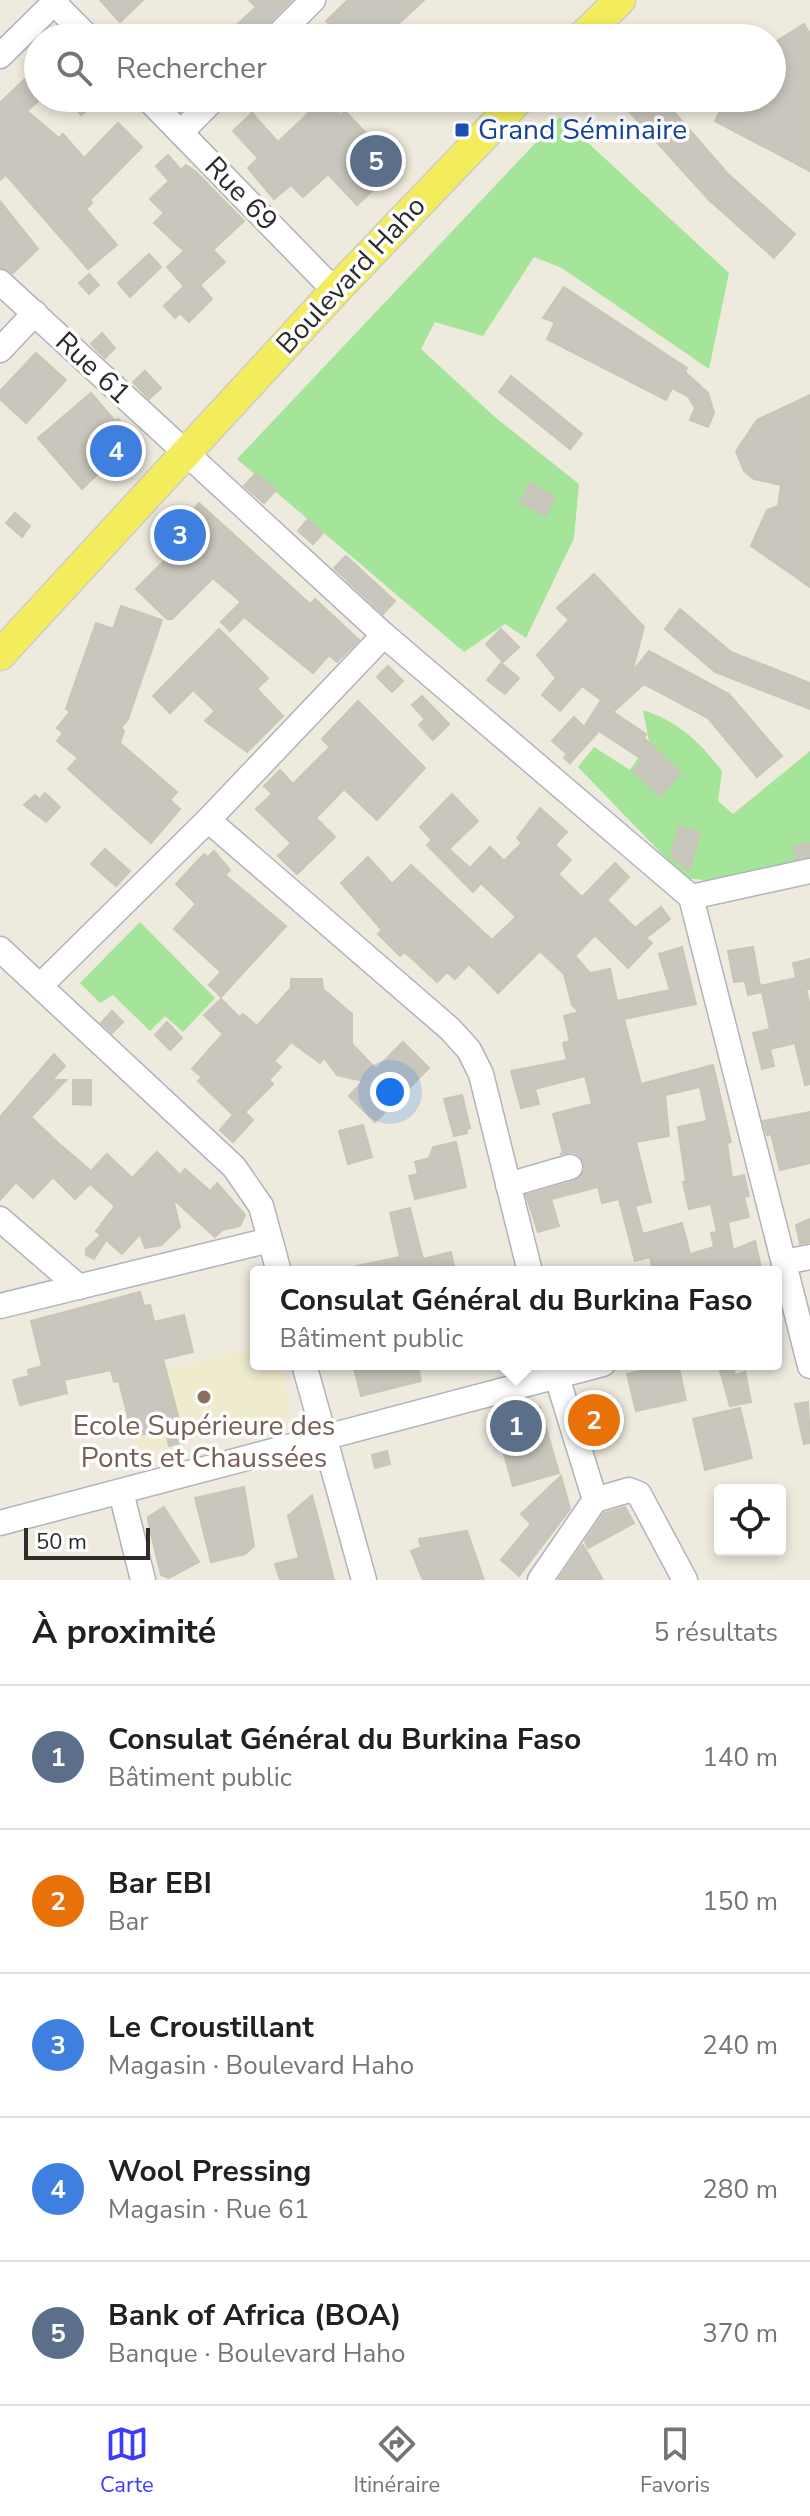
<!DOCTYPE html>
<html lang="fr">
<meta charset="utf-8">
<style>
:root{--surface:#fff;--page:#f6f6f6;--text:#202124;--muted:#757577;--line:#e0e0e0;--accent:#3d3bfd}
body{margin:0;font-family:"Nunito Sans",sans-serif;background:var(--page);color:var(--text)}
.controls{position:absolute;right:24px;bottom:24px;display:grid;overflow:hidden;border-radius:8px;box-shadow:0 4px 12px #0003}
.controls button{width:72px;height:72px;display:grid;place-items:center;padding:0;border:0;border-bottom:2px solid var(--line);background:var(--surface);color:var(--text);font:40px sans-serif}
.scale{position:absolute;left:24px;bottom:20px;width:126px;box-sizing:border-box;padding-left:8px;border:4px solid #2c2c2c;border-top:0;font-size:22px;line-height:28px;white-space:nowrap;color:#2c2c2c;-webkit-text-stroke:6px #fff;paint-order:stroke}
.you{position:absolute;left:390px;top:1092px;width:28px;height:28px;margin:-20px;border:6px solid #fff;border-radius:50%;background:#1a73e8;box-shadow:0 0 0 12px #1a73e833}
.badge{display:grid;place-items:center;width:52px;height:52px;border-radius:50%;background:var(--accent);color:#fff;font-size:26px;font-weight:700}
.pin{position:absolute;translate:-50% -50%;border:4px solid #fff;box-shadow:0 2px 8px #0006}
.popup{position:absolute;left:250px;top:1266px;width:532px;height:104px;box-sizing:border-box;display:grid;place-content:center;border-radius:8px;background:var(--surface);filter:drop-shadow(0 2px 6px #0005);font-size:26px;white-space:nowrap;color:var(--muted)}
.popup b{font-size:30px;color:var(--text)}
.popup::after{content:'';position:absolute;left:50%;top:100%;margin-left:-16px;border:16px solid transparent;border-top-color:var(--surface)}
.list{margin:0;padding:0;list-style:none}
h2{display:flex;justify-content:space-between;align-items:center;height:104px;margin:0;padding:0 32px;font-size:34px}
h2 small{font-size:26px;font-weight:400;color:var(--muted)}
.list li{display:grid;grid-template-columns:52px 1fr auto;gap:24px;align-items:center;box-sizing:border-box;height:144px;padding:0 32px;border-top:2px solid var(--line)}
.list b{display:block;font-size:30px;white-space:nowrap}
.list p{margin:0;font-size:26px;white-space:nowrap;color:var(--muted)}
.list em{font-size:26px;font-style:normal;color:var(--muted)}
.icon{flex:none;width:44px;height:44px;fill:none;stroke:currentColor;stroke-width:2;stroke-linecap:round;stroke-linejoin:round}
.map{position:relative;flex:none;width:810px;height:1580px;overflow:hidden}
.search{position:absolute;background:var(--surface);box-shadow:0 4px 12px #0003;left:24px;right:24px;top:24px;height:88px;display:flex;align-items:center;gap:20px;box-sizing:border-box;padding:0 28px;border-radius:44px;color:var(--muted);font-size:30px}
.sheet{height:824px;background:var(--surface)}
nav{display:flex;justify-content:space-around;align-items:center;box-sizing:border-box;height:112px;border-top:2px solid var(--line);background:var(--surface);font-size:22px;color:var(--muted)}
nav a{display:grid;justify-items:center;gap:4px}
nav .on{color:var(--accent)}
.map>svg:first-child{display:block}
.education{fill:#efebcd}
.green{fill:#a4e599}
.building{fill:#c9c6bd;stroke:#c9c6b7;stroke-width:2;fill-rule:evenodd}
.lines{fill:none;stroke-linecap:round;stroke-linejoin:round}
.minor-casing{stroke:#b2b2bf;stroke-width:27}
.major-casing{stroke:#ccc;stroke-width:33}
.minor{stroke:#fff;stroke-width:24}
.major{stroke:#f3ed5d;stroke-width:30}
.transit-dot{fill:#1a4fb4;stroke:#fff;stroke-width:3}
.education-dot{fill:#8d6e63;stroke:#fff;stroke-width:3}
.labels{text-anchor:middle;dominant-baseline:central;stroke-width:7;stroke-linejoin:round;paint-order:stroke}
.transit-label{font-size:28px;fill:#164399;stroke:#fff;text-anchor:start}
.street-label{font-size:28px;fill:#2c2c2c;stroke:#fff}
.education-label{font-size:28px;fill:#785e54;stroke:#fff}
</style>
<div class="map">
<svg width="810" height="1580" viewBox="0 0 810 1580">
<rect width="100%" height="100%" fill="#eeeade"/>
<polygon class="education" points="256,1347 256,1364 279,1364 290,1410 288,1415 138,1454 116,1384"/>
<g class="green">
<polygon points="560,117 729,273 709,369 562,268 534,257 483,336 435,322 421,349 496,418 579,484 574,538 526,638 505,624 464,652 237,459"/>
<path d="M643,710C679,722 699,741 722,771L718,801L733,814L810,751V859L724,882L685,878L578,767L594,747L630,770L649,742Z"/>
<polygon points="140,922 215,998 183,1032 165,1016 150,1031 113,995 100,1003 80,983"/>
</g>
<g class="building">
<polygon points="100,0 143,0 120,22"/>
<polygon points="249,0 292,0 264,28 260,38 236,38 230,31 256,7"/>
<polygon points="348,0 424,0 392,30 399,38 343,38 326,21"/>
<polygon points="804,24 810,34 810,171 715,121 727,98 772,98 772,44"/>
<polygon points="38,66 38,101 27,111 59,138 63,134 84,158 118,123 142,147 90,200 92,203 86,209 117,245 88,269 6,175 0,180 0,103"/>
<polygon points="67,98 102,98 81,115"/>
<polygon points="307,98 326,98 341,115 345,111 398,167 357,205 328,174 303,197 291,185 274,199 248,168 258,158 233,131 252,113 278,142 315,107"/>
<polygon points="617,98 662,98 728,174 795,234 774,258 708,199"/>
<polygon points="168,155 181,170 186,165 196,172 244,221 213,250 225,262 200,285 212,299 189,322 180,313 175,318 164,306 184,286 167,267 184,251 154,223 164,213 150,199 169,181 156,166"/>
<polygon points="0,201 38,249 13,273 0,267"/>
<polygon points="149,254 161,267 130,297 118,283"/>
<polygon points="89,274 99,285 89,294 79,283"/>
<polygon points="564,287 687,368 685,372 708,393 714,413 708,427 690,420 695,408 688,396 672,388 666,400 547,339 555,322 543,318"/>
<polygon points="102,333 115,348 105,358 91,344"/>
<polygon points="36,353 66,380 26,423 0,399 0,391"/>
<polygon points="145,371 161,388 149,399 133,382"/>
<polygon points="511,376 582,434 570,449 499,392"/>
<polygon points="91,393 115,421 118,419 136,437 82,489 38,438"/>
<polygon points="810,395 810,587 751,546 767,510 778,506 781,485 754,479 744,471 736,451 757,420"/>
<polygon points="256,473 276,490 264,503 244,486"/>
<polygon points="530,483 555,497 546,516 520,502"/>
<polygon points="199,503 310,604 315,599 359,640 337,662 329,655 313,673 244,617 230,631 221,622 241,602 213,578 172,619 167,619 136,589 174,551 164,543"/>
<polygon points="15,513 30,526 22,537 6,523"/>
<polygon points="308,519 323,533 313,544 298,531"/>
<polygon points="346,556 395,601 383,614 334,568"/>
<polygon points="594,574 644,627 632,672 649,651 729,694 782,756 757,777 708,718 644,684 613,712 646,734 644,738 681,773 660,796 633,771 643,760 599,731 570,763 564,758 567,754 552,741 574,717 584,727 601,700 582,686 560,711 542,695 556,678 537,655 569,620 557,608"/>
<polygon points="121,606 162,620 128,719 121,728 124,731 120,743 177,792 170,800 180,809 151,843 68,769 78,758 57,741 63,733 57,728 70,712 66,709 96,623 113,629"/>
<polygon points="680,609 731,652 810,683 810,709 715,672 665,629"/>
<polygon points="219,629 268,678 257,689 283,716 247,752 205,721 215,711 193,690 170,713 153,696"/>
<polygon points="501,629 519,647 503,662 486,644"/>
<polygon points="501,663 519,678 505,694 487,680"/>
<polygon points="388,666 403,681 392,692 377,677"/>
<polygon points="422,696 449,724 433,740 419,725 425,719 412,705"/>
<polygon points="358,701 425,768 377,820 344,789 316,818 335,837 297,874 278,856 291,843 256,809 272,794 264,786 280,770 293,784 330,747 322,739"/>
<polygon points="45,793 60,807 46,822 24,805 35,795 40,799"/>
<path d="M452,794L478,821L449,849L470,868L490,847L504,861L522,843L517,838L540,808L567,832L555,845L571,860L558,874L582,897L615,863L629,877L607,900L635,928L661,907L670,919L646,938L652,943L628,968L595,935L575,956L590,973L610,969L617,1001L670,990L659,954L682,947L696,1004L624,1019L641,1084L713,1065L731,1142L727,1143L732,1178L744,1175L749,1196L744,1197L749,1217L728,1222L733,1250L755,1241L762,1272H653L650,1257L635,1261L619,1199L602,1203L598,1187L551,1199L559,1226L538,1232L526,1195L575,1181L585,1170L580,1156L573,1152L560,1154L563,1153L553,1114L592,1104L585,1076L535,1089L539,1104L521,1108L511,1071L567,1060L563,1043L570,1041L564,1016L579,1012L572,1005L564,974L540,951L498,993L469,964L455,979L447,972L437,982L405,952L400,956L378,934L382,930L341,883L368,857L392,884L411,865L492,940L516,917L481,883L473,892L427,845L432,840L420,827ZM700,1087L707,1121L678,1127L686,1182H683L689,1209L711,1204L717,1232L711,1233L714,1247L690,1254L682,1223L643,1234L635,1206L651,1202L636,1142L669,1136L665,1095Z"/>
<polygon points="679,826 700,832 689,871 671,856"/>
<polygon points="810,843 810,856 796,859 793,847"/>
<polygon points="105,849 130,871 116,886 91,864"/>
<polygon points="214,851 230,870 225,875 286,926 221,997 209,985 221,972 174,929 196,904 176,884 204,854 208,857"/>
<polygon points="753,947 760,986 796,978 793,963 810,959 810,989 806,989 810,1006 810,1084 805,1085 795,1043 770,1049 774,1066 762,1069 753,1033 770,1029 762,992 748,995 745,981 734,982 728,951"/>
<polygon points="291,979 322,979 323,989 352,1014 352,1044 376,1069 403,1042 429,1068 375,1122 349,1096 363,1081 337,1075 324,1058 320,1063 291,1042 274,1061 281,1067 269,1080 273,1084 245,1112 253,1120 233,1142 220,1130 233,1115 198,1081 202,1077 192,1069 223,1034 204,1015 221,999 239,1017 243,1014 257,1026 291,988"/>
<polygon points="112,1011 123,1022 112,1033 101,1023"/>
<polygon points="167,1022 182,1038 170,1050 155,1035"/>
<polygon points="54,1054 65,1066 52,1080 66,1080 31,1117 57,1142 91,1171 107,1154 132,1178 157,1152 180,1175 185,1169 210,1191 217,1183 245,1215 240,1226 222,1230 215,1237 173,1199 180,1227 161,1245 145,1248 140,1234 122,1254 106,1240 94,1259 86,1255 86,1249 101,1235 96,1231 115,1206 90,1184 75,1199 53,1177 33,1198 16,1182 0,1200 0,1117"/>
<polygon points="73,1080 91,1080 91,1105 73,1104"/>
<polygon points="462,1095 470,1128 466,1129 467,1133 454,1136 444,1099"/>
<polygon points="810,1112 810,1163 780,1170 771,1134 767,1135 763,1121"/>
<polygon points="363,1125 372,1157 348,1164 339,1131"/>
<polygon points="456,1142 466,1187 415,1199 409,1176 418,1174 415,1162 429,1158 433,1147"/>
<polygon points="410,1208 423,1259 451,1252 455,1272 358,1272 357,1266 400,1257 390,1213"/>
<polygon points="810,1219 810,1242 800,1244 796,1225"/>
<polygon points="140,1292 144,1306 150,1305 154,1322 184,1315 193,1352 163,1359 185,1442 169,1446 166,1431 161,1430 133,1437 119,1381 114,1382 111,1370 64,1380 67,1393 20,1405 13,1380 29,1376 28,1370 42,1366 31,1321"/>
<polygon points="353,1364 417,1364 421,1381 361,1396"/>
<polygon points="671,1364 678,1364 686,1400 636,1411 627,1374"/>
<polygon points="718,1364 732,1364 735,1375 745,1372 751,1402 730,1406"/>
<polygon points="808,1402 810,1443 804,1444 795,1404"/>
<polygon points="540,1407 559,1473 513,1486 496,1426 509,1423 507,1416"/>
<polygon points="740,1408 752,1458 705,1470 693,1419"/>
<polygon points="387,1451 390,1464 375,1468 372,1455"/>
<polygon points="561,1476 570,1509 519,1576 501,1560 531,1524 521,1514"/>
<polygon points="244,1487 254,1546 245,1554 211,1562 195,1498"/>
<polygon points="312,1495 334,1580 280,1580 275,1564 299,1558 288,1516"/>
<polygon points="164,1507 199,1562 169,1578 161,1575 148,1521 148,1517"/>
<polygon points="625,1507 634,1523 588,1548 585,1541 604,1513"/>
<polygon points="467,1531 484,1580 423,1580 411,1551 421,1547 419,1539"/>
<polygon points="583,1545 603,1580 558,1580 580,1548"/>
</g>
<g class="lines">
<defs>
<g id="minor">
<polyline points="54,3 89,38"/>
<polyline points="275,38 313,0"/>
<polyline points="0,56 57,0"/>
<polyline points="147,98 335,291"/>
<polyline points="181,132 215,98"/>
<polyline points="0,282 384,635 691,897 810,1366"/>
<polyline points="0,350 35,313"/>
<polyline points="208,820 450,1029 469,1050 481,1074 530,1272"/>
<polyline points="691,897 810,871"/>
<polyline points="0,949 234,1167 261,1206 279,1272"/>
<polyline points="41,985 208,820 384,635"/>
<polyline points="508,1185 570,1167"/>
<polyline points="0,1219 79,1287"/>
<polyline points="784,1262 810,1257"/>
<polyline points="0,1306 270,1240"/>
<polyline points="304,1364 364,1580"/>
<polyline points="121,1492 143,1580"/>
<polyline points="595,1500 629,1490 639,1494 685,1580"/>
<polyline points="0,1523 603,1364"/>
<polyline points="540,1580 595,1500 553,1364"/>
</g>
<g id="major">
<polyline points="581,38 620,0"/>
<polyline points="0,655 335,291 520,98"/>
</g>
</defs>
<use href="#minor" class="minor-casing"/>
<use href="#major" class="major-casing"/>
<use href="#minor" class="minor"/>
<use href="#major" class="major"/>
</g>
<rect class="transit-dot" x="454" y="122" width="16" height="16" rx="4"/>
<circle class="education-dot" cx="204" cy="1397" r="8"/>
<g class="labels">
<g class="transit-label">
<text x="478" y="130">Grand Séminaire</text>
</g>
<g class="street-label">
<text transform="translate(241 194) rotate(46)">Rue 69</text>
<text transform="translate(351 275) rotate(-47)">Boulevard Haho</text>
<text transform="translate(93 368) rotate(43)">Rue 61</text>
</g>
<g class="education-label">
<text x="204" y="1426">Ecole Supérieure des<tspan x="204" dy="32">Ponts et Chaussées</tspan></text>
</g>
</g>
</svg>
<div class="controls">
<button><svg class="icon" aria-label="locate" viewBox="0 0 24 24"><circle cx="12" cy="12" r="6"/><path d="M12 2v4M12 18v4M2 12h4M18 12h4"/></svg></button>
</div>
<div class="scale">50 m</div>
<div class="you"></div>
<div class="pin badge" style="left:516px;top:1426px;background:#5c6f8a">1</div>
<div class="popup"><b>Consulat Général du Burkina Faso</b>Bâtiment public</div>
<div class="pin badge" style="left:594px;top:1420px;background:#e8710a">2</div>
<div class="pin badge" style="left:180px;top:535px;background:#3f7fe0">3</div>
<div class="pin badge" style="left:116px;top:451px;background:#3f7fe0">4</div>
<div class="pin badge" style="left:376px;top:161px;background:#5c6f8a">5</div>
<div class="search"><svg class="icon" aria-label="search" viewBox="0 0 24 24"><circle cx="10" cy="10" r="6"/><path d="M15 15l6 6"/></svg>Rechercher</div>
</div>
<section class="sheet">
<h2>À proximité<small>5 résultats</small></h2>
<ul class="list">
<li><span class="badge" style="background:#5c6f8a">1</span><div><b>Consulat Général du Burkina Faso</b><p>Bâtiment public</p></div><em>140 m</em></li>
<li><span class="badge" style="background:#e8710a">2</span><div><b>Bar EBI</b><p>Bar</p></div><em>150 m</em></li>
<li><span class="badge" style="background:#3f7fe0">3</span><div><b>Le Croustillant</b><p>Magasin · Boulevard Haho</p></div><em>240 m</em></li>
<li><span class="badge" style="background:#3f7fe0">4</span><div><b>Wool Pressing</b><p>Magasin · Rue 61</p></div><em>280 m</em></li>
<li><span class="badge" style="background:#5c6f8a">5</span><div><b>Bank of Africa (BOA)</b><p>Banque · Boulevard Haho</p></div><em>370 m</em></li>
</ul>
</section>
<nav>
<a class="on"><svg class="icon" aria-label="map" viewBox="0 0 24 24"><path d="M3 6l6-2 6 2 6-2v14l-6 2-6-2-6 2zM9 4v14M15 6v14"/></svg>Carte</a>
<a><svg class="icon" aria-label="directions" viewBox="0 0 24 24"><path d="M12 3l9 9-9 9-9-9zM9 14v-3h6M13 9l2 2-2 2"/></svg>Itinéraire</a>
<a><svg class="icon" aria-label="saved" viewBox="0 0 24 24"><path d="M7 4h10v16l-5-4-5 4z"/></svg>Favoris</a>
</nav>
